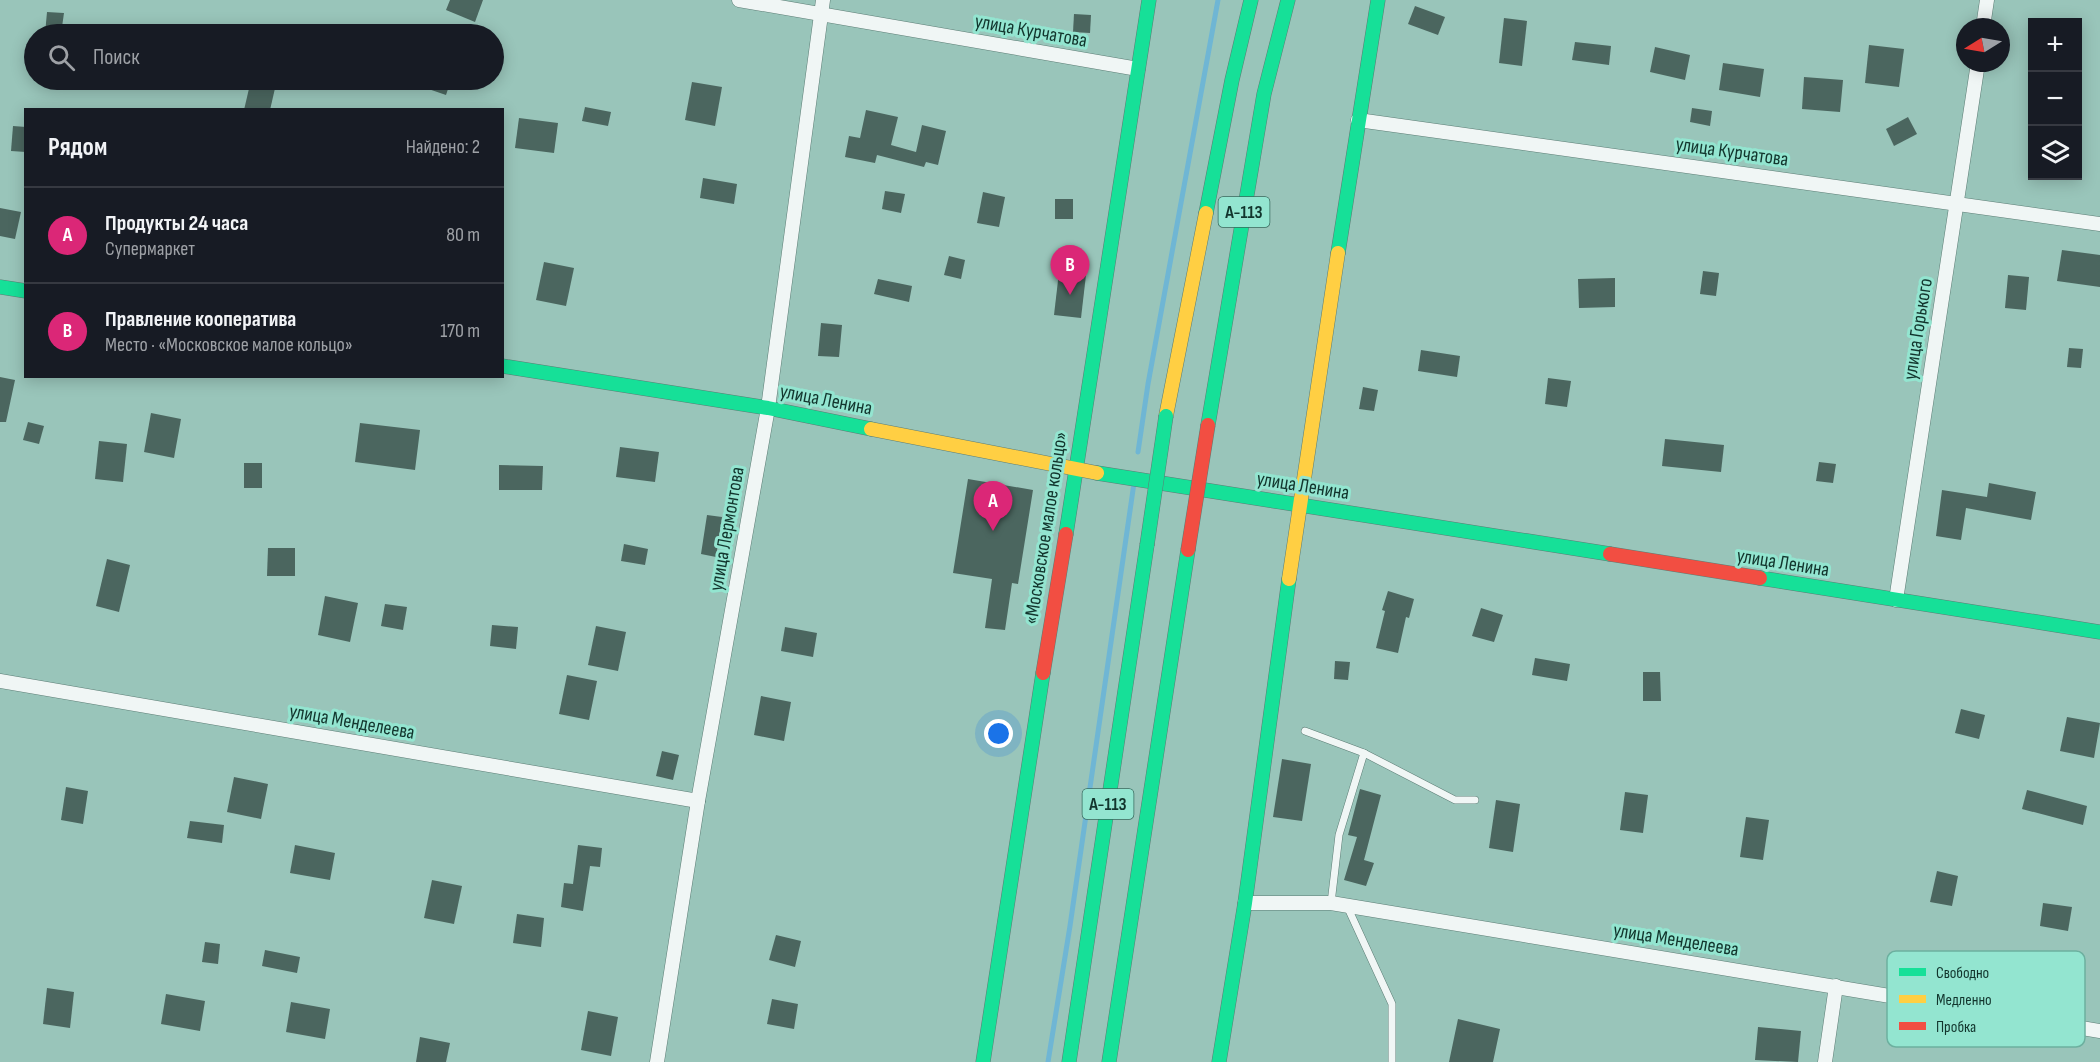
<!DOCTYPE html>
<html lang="ru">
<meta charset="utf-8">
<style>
:root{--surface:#171b24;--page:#20242c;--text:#f1f3f6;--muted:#9ea1a6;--line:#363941;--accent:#db2777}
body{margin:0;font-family:"Sofia Sans Condensed",sans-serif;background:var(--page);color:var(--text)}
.controls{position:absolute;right:18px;top:18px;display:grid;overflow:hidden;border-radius:0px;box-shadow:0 3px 15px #0003}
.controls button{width:54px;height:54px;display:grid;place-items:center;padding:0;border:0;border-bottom:2px solid var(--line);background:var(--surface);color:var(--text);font:30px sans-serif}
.compass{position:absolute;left:1956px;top:18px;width:54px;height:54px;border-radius:50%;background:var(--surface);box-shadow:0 3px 15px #0003;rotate:259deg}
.you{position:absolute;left:999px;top:734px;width:21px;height:21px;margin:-15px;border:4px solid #fff;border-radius:50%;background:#1a73e8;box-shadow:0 0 0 9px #1a73e833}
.badge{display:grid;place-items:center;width:39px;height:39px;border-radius:50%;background:var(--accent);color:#fff;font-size:20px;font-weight:700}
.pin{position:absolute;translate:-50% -50px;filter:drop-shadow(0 2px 3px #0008)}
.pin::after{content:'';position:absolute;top:32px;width:21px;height:18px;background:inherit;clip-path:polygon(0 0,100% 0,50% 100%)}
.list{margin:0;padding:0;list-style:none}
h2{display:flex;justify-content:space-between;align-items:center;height:78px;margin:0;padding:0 24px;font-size:26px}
h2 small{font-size:20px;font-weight:400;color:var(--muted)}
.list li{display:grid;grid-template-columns:39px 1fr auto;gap:18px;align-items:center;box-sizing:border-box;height:96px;padding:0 24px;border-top:2px solid var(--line)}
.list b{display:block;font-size:22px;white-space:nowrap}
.list p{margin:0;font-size:20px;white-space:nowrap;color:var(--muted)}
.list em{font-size:20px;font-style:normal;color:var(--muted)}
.icon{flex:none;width:33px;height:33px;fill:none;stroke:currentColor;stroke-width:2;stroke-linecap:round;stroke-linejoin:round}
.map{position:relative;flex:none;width:2100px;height:1062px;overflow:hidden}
.search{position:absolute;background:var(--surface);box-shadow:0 3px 15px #0003;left:24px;top:24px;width:480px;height:66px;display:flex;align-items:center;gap:15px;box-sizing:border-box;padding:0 21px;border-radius:33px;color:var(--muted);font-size:22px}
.panel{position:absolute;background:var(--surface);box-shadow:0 3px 15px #0003;left:24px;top:108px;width:480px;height:270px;border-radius:0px}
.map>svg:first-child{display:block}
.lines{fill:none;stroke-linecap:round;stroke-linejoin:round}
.stream{stroke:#6fb6d4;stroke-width:5}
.building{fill:#4b665f}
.lane-casing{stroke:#5c7d75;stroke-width:8}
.street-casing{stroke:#5c7d75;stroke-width:15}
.fast-casing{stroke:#5c7d75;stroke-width:15}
.slow-casing{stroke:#5c7d75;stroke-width:15}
.jam-casing{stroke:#5c7d75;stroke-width:15}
.lane{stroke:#f0f6f5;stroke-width:7}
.street{stroke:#f0f6f5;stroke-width:14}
.fast{stroke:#16e098;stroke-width:14}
.slow{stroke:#ffcf43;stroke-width:14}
.jam{stroke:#f24e42;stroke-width:14}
.fast-bridge-casing{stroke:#5c7d75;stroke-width:15;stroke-linecap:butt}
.jam-bridge-casing{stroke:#5c7d75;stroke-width:15;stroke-linecap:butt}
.fast-bridge{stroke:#16e098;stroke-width:14}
.jam-bridge{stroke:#f24e42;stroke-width:14}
.labels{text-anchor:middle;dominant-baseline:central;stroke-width:6;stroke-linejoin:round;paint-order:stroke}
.shield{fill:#93e5d0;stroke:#396a5e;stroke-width:1.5}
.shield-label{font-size:18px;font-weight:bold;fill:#12352d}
.street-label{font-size:20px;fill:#12352d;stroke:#93e5d0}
.key{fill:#93e5d0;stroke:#6cb09f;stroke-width:1.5}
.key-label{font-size:16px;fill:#12352d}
</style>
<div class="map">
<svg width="2100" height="1062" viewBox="0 0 2100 1062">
<rect width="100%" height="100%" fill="#99c5ba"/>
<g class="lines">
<g class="stream">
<polyline points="1138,452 1148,384 1218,0"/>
<polyline points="1048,1062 1070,926 1134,483"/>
</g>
</g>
<g class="building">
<polygon points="450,0 483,0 475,22 446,10"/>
<polygon points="1415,6 1445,17 1438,35 1408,24"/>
<polygon points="47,12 64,13 61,34 45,34"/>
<polygon points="1074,14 1091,15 1090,33 1073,32"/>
<polygon points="1504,18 1527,21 1522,66 1499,63"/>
<polygon points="1575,42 1611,46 1609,65 1572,60"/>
<polygon points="1869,45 1904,49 1899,87 1865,83"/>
<polygon points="1655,47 1690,55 1685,80 1650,72"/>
<polygon points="1723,63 1764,69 1760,97 1719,90"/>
<polygon points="1804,77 1843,80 1840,112 1802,109"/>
<polygon points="251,80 276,84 270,110 244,110"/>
<polygon points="408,80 451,80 446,95 408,82"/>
<polygon points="692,82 722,87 715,126 685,120"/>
<polygon points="585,107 611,112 608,126 582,121"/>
<polygon points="1692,108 1712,111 1710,126 1690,122"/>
<polygon points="866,110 898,117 891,145 916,152 922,125 946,131 938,165 926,162 924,167 877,155 875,163 845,157 849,136 860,138"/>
<polygon points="1908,117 1917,134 1894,146 1886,129"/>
<polygon points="519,118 558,123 554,153 515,148"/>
<polygon points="13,126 26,127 26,152 11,151"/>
<polygon points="703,178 737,184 734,204 700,198"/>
<polygon points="885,191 905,194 901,213 882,209"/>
<polygon points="983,192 1005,197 999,227 977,223"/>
<rect x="1055" y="199" width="18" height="20"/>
<polygon points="0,208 21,212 15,239 0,236"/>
<polygon points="2062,250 2100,255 2100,287 2057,281"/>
<polygon points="949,256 965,260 961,279 944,275"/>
<polygon points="544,262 574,268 566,306 536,300"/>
<polygon points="1703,271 1719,273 1716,296 1700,294"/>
<polygon points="1059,272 1086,275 1081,318 1054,315"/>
<polygon points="2008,275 2029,277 2026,310 2005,308"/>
<polygon points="1615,278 1615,307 1579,308 1578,279"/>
<polygon points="878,279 912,286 909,302 874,294"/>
<polygon points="821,323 842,325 839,357 818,356"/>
<polygon points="2069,348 2083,349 2081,368 2067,367"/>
<polygon points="1421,350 1460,356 1457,377 1418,371"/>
<polygon points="0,377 15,380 6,422 0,422"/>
<polygon points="1548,378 1571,381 1567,407 1545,404"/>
<polygon points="1363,387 1378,390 1374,411 1359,409"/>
<polygon points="151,413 181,419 174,458 144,452"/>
<polygon points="28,422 44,426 39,444 23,440"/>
<polygon points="360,423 420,430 415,470 355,462"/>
<polygon points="1665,439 1724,445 1721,472 1662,466"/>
<polygon points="99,441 127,444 123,482 95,479"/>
<polygon points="620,447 659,452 655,482 616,477"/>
<polygon points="1819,462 1836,464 1833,483 1816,481"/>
<rect x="244" y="463" width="18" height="25"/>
<polygon points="499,465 543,466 542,490 499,490"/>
<polygon points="968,479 1033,490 1018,584 1012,583 1005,630 985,628 992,579 953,573"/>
<polygon points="1989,483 2036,492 2031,520 1966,508 1961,540 1936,536 1942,490 1987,497"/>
<polygon points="707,515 722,517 716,557 701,554"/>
<polygon points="624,544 648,549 645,565 621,561"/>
<polygon points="268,548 295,548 295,576 267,576"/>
<polygon points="107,559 130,565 119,612 96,606"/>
<polygon points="1388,591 1414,599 1409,618 1406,617 1398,653 1376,648 1385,611 1382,610"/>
<polygon points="325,596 358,603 350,642 318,635"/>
<polygon points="385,604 407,607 403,630 381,626"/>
<polygon points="1481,608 1503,615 1494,642 1472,636"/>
<polygon points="492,625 518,627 516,649 490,646"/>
<polygon points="596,626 626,632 618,671 588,665"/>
<polygon points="785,627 817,633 813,657 781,651"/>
<polygon points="1535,658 1570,664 1567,681 1532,675"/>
<polygon points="1335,661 1350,662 1348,680 1334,679"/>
<polygon points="1643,672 1660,672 1661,701 1643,701"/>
<polygon points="567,675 597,681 589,720 559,714"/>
<polygon points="761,696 791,702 784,741 754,735"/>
<polygon points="1961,709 1985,715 1979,739 1955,733"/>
<polygon points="2067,717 2100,723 2094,758 2060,751"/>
<polygon points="662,751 679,755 673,780 656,776"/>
<polygon points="1282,759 1311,764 1302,821 1273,817"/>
<polygon points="234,777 268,784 261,819 227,812"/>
<polygon points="66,787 88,791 83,824 61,820"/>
<polygon points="1360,789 1381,795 1364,860 1374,863 1366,886 1344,880 1357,837 1348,835"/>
<polygon points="2027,790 2087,806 2083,825 2022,809"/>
<polygon points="1625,792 1648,795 1643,833 1620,830"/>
<polygon points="1496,800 1520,804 1513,852 1489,848"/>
<polygon points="1746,817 1769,820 1763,860 1740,857"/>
<polygon points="190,821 224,825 222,843 187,838"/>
<polygon points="295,845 335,853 330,880 290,873"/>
<polygon points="578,845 602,848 600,867 590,866 583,911 561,907 564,883 573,884"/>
<polygon points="1937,871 1958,876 1952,906 1930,902"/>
<polygon points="432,880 462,886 454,924 424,918"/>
<polygon points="2043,903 2072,907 2068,931 2040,926"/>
<polygon points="517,914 544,918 541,947 513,943"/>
<polygon points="776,935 801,941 795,967 769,960"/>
<polygon points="205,942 220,944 218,964 202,962"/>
<polygon points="265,950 300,957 297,973 262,966"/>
<polygon points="47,988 74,992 70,1028 43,1024"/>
<polygon points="166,994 205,1001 200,1031 161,1024"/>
<polygon points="772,999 798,1004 794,1029 767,1024"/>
<polygon points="291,1002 330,1009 325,1039 286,1032"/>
<polygon points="588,1011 618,1017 611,1056 581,1050"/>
<polygon points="1458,1019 1500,1029 1493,1062 1449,1062"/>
<polygon points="1758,1027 1801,1031 1798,1062 1755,1060"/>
<polygon points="420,1037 450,1043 446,1062 416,1062"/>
</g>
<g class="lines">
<defs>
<g id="lane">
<polyline points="1305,731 1364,753"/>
<polyline points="1331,903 1339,835 1364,753 1455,800 1475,800"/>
<polyline points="1347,906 1392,1004 1392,1062"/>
</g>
<g id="street">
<polyline points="739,0 1138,69"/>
<polyline points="1983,27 1987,0"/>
<polyline points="1358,120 2100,224"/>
<polyline points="1896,600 1978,63"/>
<polyline points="0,681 698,801"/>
<polyline points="1245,903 1331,903 2100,1031"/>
<polyline points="657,1062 698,801 768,408 823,0"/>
<polyline points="1825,1062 1836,986"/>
</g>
<g id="fast">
<polyline points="1206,213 1232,80 1251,0"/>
<polyline points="1338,253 1378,0"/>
<polyline points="0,287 26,291"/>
<polyline points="502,366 768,408 871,429"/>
<polyline points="1208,425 1264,94 1288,0"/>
<polyline points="1097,473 1610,554"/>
<polyline points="1066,534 1149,0"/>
<polyline points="1760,578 2100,632"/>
<polyline points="983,1062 1043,673"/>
<polyline points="1069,1062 1147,545"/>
<polyline points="1109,1062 1188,550"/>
<polyline points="1219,1062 1245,903 1289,579"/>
</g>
<g id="slow">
<polyline points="1166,416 1206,213"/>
<polyline points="871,429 1097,473"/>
<polyline points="1289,579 1338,253"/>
</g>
<g id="jam">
<polyline points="1610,554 1760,578"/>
<polyline points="1043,673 1066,534"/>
</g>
</defs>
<use href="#lane" class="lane-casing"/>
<use href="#street" class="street-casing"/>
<use href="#fast" class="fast-casing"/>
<use href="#slow" class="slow-casing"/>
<use href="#jam" class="jam-casing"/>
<use href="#lane" class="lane"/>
<use href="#street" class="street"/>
<use href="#fast" class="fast"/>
<use href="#slow" class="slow"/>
<use href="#jam" class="jam"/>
<defs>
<polyline id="fast-bridge" points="1147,545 1166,416"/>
<polyline id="jam-bridge" points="1188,550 1208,425"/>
</defs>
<use href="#fast-bridge" class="fast-bridge-casing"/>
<use href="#jam-bridge" class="jam-bridge-casing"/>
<use href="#fast-bridge" class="fast-bridge"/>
<use href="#jam-bridge" class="jam-bridge"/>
</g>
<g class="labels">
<g class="shield">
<rect x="1218.5" y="197" width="51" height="30" rx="4.5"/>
<rect x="1082.5" y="789" width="51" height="30" rx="4.5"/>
</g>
<g class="shield-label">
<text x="1244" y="212">А-113</text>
<text x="1108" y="804">А-113</text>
</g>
<g class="street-label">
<text transform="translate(1031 31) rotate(10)">улица Курчатова</text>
<text transform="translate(1732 152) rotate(8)">улица Курчатова</text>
<text transform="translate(1918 329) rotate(-81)">улица Горького</text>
<text transform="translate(826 400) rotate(11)">улица Ленина</text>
<text transform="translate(1303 486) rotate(9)">улица Ленина</text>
<text transform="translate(1046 528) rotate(-81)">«Московское малое кольцо»</text>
<text transform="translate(727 529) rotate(-80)">улица Лермонтова</text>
<text transform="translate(1783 563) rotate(9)">улица Ленина</text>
<text transform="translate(352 722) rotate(10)">улица Менделеева</text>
<text transform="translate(1676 940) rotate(9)">улица Менделеева</text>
</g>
</g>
<rect x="1887" y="951" width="198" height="96" rx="9" class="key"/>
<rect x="1899" y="968" width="27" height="8" fill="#16e098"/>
<rect x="1899" y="995" width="27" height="8" fill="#ffcf43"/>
<rect x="1899" y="1022" width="27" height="8" fill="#f24e42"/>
<g class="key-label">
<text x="1936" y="978">Свободно</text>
<text x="1936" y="1005">Медленно</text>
<text x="1936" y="1032">Пробка</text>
</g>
</svg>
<div class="controls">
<button>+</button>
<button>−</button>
<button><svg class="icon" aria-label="layers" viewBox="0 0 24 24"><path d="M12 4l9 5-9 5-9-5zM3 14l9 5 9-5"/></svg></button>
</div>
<svg class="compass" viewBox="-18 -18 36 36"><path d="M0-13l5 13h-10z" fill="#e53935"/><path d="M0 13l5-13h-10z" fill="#9ea1a6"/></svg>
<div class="you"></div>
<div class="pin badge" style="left:993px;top:531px">A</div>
<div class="pin badge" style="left:1070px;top:295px">B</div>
<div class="search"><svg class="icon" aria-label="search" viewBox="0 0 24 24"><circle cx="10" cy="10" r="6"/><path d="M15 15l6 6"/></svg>Поиск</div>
<section class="panel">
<h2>Рядом<small>Найдено: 2</small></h2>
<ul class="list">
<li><span class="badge">A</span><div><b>Продукты 24 часа</b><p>Супермаркет</p></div><em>80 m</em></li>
<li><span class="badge">B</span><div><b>Правление кооператива</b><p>Место · «Московское малое кольцо»</p></div><em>170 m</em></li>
</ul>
</section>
</div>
